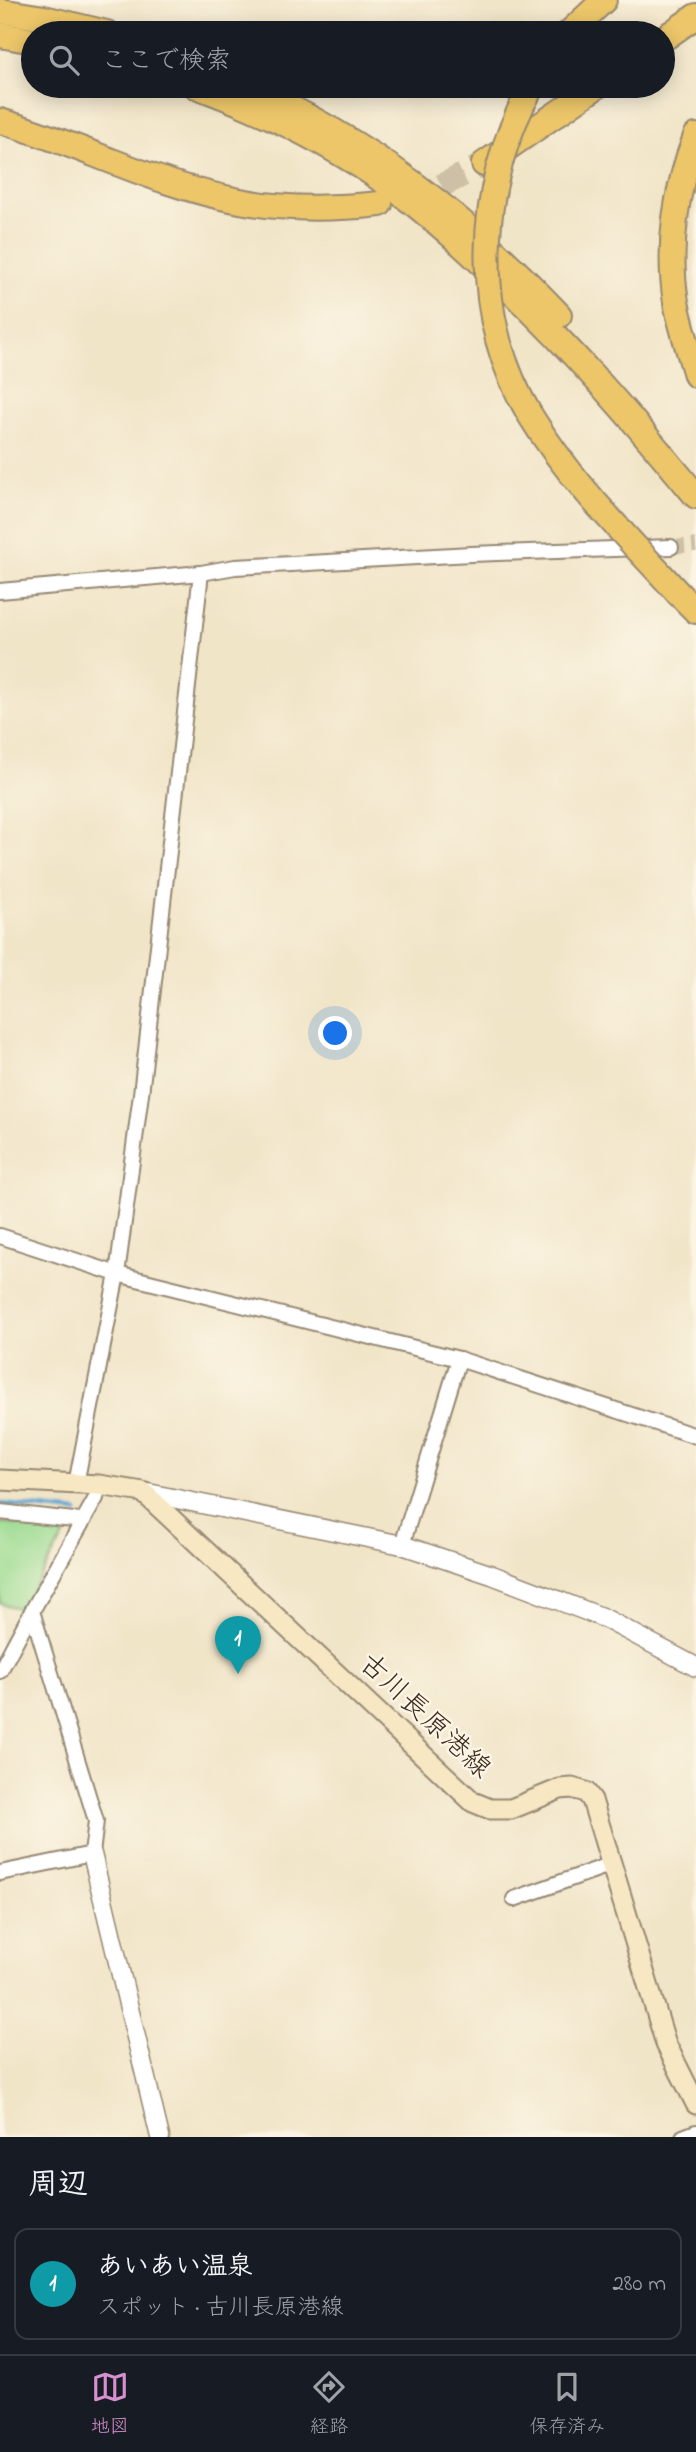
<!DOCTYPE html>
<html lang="ja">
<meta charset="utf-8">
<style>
:root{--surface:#171b24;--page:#242831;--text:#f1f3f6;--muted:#9ea1a6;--line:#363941;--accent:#d690ce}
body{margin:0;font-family:"Indie Flower","Klee One",sans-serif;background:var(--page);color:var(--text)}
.you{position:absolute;left:336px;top:1034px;width:24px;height:24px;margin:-18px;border:5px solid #fff;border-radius:50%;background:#1a73e8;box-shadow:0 0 0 10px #1a73e833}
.badge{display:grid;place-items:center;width:46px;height:46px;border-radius:50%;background:var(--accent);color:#fff;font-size:23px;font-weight:700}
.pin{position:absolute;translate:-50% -58px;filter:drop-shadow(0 2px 4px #0008)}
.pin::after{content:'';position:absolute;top:37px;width:24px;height:21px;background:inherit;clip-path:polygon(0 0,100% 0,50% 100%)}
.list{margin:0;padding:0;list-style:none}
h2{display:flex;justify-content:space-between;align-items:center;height:91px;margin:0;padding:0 28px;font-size:30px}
h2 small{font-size:23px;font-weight:400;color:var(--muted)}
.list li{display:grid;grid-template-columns:46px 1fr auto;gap:21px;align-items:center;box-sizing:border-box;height:112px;margin:0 14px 14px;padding:0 14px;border:2px solid var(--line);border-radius:14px}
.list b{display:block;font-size:26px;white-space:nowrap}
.list p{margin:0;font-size:23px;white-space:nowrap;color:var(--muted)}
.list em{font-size:23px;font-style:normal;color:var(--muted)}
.icon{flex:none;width:38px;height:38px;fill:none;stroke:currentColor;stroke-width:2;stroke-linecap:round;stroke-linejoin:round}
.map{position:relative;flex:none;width:696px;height:2137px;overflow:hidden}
.search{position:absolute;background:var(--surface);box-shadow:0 4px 18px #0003;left:21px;right:21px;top:21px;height:77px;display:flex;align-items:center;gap:18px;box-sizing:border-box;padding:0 24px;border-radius:38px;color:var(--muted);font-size:26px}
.sheet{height:217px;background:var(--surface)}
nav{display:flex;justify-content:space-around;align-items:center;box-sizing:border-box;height:98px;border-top:2px solid var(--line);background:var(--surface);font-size:19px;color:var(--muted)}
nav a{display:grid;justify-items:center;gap:4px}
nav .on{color:var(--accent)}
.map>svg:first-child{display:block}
.green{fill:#9cdc92;stroke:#6c8358;stroke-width:2}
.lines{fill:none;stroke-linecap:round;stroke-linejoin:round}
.stream{stroke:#5da5d4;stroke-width:4.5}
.minor-tunnel{stroke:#cdc0a6;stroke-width:14;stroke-dasharray:14 7;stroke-linecap:butt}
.motorway-tunnel{stroke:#cdc0a6;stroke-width:24;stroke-dasharray:24 12;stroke-linecap:butt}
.minor-casing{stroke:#968873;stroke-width:18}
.tertiary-casing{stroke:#968873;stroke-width:21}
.secondary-casing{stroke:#968873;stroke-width:23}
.motorway-casing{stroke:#968873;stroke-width:28}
.minor{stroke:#fff;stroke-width:14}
.tertiary{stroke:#fff;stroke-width:18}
.secondary{stroke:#f7e8c3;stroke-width:19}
.motorway{stroke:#ecc669;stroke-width:24}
.motorway-bridge-casing{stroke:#968873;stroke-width:28;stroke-linecap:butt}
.motorway-bridge{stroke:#ecc669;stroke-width:24}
.labels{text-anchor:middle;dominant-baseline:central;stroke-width:5;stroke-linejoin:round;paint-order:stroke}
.street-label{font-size:28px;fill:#3b2a1e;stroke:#fcf5e5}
</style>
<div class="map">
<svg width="696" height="2137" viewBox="0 0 696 2137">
<rect width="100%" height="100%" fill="#fcf5e5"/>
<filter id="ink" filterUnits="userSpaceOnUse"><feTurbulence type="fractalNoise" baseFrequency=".0143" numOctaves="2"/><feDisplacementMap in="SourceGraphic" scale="14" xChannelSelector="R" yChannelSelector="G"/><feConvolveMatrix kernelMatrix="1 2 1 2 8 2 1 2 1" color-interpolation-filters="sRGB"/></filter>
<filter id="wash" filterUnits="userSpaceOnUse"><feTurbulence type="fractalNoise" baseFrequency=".00686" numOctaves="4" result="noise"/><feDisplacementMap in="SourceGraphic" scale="28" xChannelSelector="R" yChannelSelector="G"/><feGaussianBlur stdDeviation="1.57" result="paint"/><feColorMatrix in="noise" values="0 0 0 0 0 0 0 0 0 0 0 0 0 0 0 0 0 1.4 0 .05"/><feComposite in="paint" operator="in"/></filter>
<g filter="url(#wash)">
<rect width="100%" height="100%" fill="#f1e5c8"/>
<polygon class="green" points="0,1522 67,1531 21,1609 0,1603"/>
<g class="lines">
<polyline class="stream" points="0,1504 77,1512"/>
</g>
</g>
<g filter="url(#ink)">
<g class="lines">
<polyline class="minor-tunnel" points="671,547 696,545"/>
<polyline class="motorway-tunnel" points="407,196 437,188 484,164"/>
<defs>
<g id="minor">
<polyline points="0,591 201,573 235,567 471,554 671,547"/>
<polyline points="0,1236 117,1274 459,1359 696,1436"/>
<polyline points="76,1484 117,1274 141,1094 201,573"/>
<polyline points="0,1512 83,1521"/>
<polyline points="402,1545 459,1359"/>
<polyline points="0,1671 32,1611"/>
<polyline points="0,1873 92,1854 96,1821 32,1611 96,1498 99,1485"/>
<polyline points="514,1899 612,1864"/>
<polyline points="683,2137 696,2132"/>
</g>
<g id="tertiary">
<polyline points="143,1492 402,1545 492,1575 604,1618 696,1667"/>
<polyline points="92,1854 160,2137"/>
</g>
<polyline id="secondary" points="0,1480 99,1485 143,1492 473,1802 490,1809 511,1809 560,1789 572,1788 586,1792 592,1800 666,2044 696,2104"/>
<g id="motorway">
<polyline points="0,11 44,18 107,33"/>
<polyline points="569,33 604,0"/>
<polyline points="0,35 33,41"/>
<polyline points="663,39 696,16"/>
<path d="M196,86C262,110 328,142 386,183C425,210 461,243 495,276C568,344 633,419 696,496"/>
<path d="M245,86C372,142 464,215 559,315"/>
<path d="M0,121C81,144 157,186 240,201C286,210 333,209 380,204"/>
<path d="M696,136C676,188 667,247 676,302C681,327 689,351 696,375"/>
<polyline points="484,164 597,86"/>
<polyline points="679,594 696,611"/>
</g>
</defs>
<use href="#minor" class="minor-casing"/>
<use href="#tertiary" class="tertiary-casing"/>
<use href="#secondary" class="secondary-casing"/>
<use href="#motorway" class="motorway-casing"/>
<use href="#minor" class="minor"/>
<use href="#tertiary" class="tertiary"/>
<use href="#secondary" class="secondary"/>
<use href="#motorway" class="motorway"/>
<defs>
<path id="motorway-bridge" d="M532,86C476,186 470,315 530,415C570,481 627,537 679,594"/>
</defs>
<use href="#motorway-bridge" class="motorway-bridge-casing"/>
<use href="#motorway-bridge" class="motorway-bridge"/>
</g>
</g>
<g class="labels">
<g class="street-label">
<text transform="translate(424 1717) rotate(43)">古川長原港線</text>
</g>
</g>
</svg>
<div class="you"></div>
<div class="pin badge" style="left:238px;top:1674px;background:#0f9aa8">1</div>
<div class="search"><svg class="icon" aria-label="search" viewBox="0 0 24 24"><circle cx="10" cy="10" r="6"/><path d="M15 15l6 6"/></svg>ここで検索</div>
</div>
<section class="sheet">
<h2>周辺<small></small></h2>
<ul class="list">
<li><span class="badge" style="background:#0f9aa8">1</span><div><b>あいあい温泉</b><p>スポット · 古川長原港線</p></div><em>280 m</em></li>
</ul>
</section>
<nav>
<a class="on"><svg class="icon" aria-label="map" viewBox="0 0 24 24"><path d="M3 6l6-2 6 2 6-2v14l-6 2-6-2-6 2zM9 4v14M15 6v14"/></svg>地図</a>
<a><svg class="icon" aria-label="directions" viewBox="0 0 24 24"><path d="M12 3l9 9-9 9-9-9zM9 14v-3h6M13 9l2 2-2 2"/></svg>経路</a>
<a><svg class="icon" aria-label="saved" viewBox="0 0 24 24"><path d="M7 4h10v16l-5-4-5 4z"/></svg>保存済み</a>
</nav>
